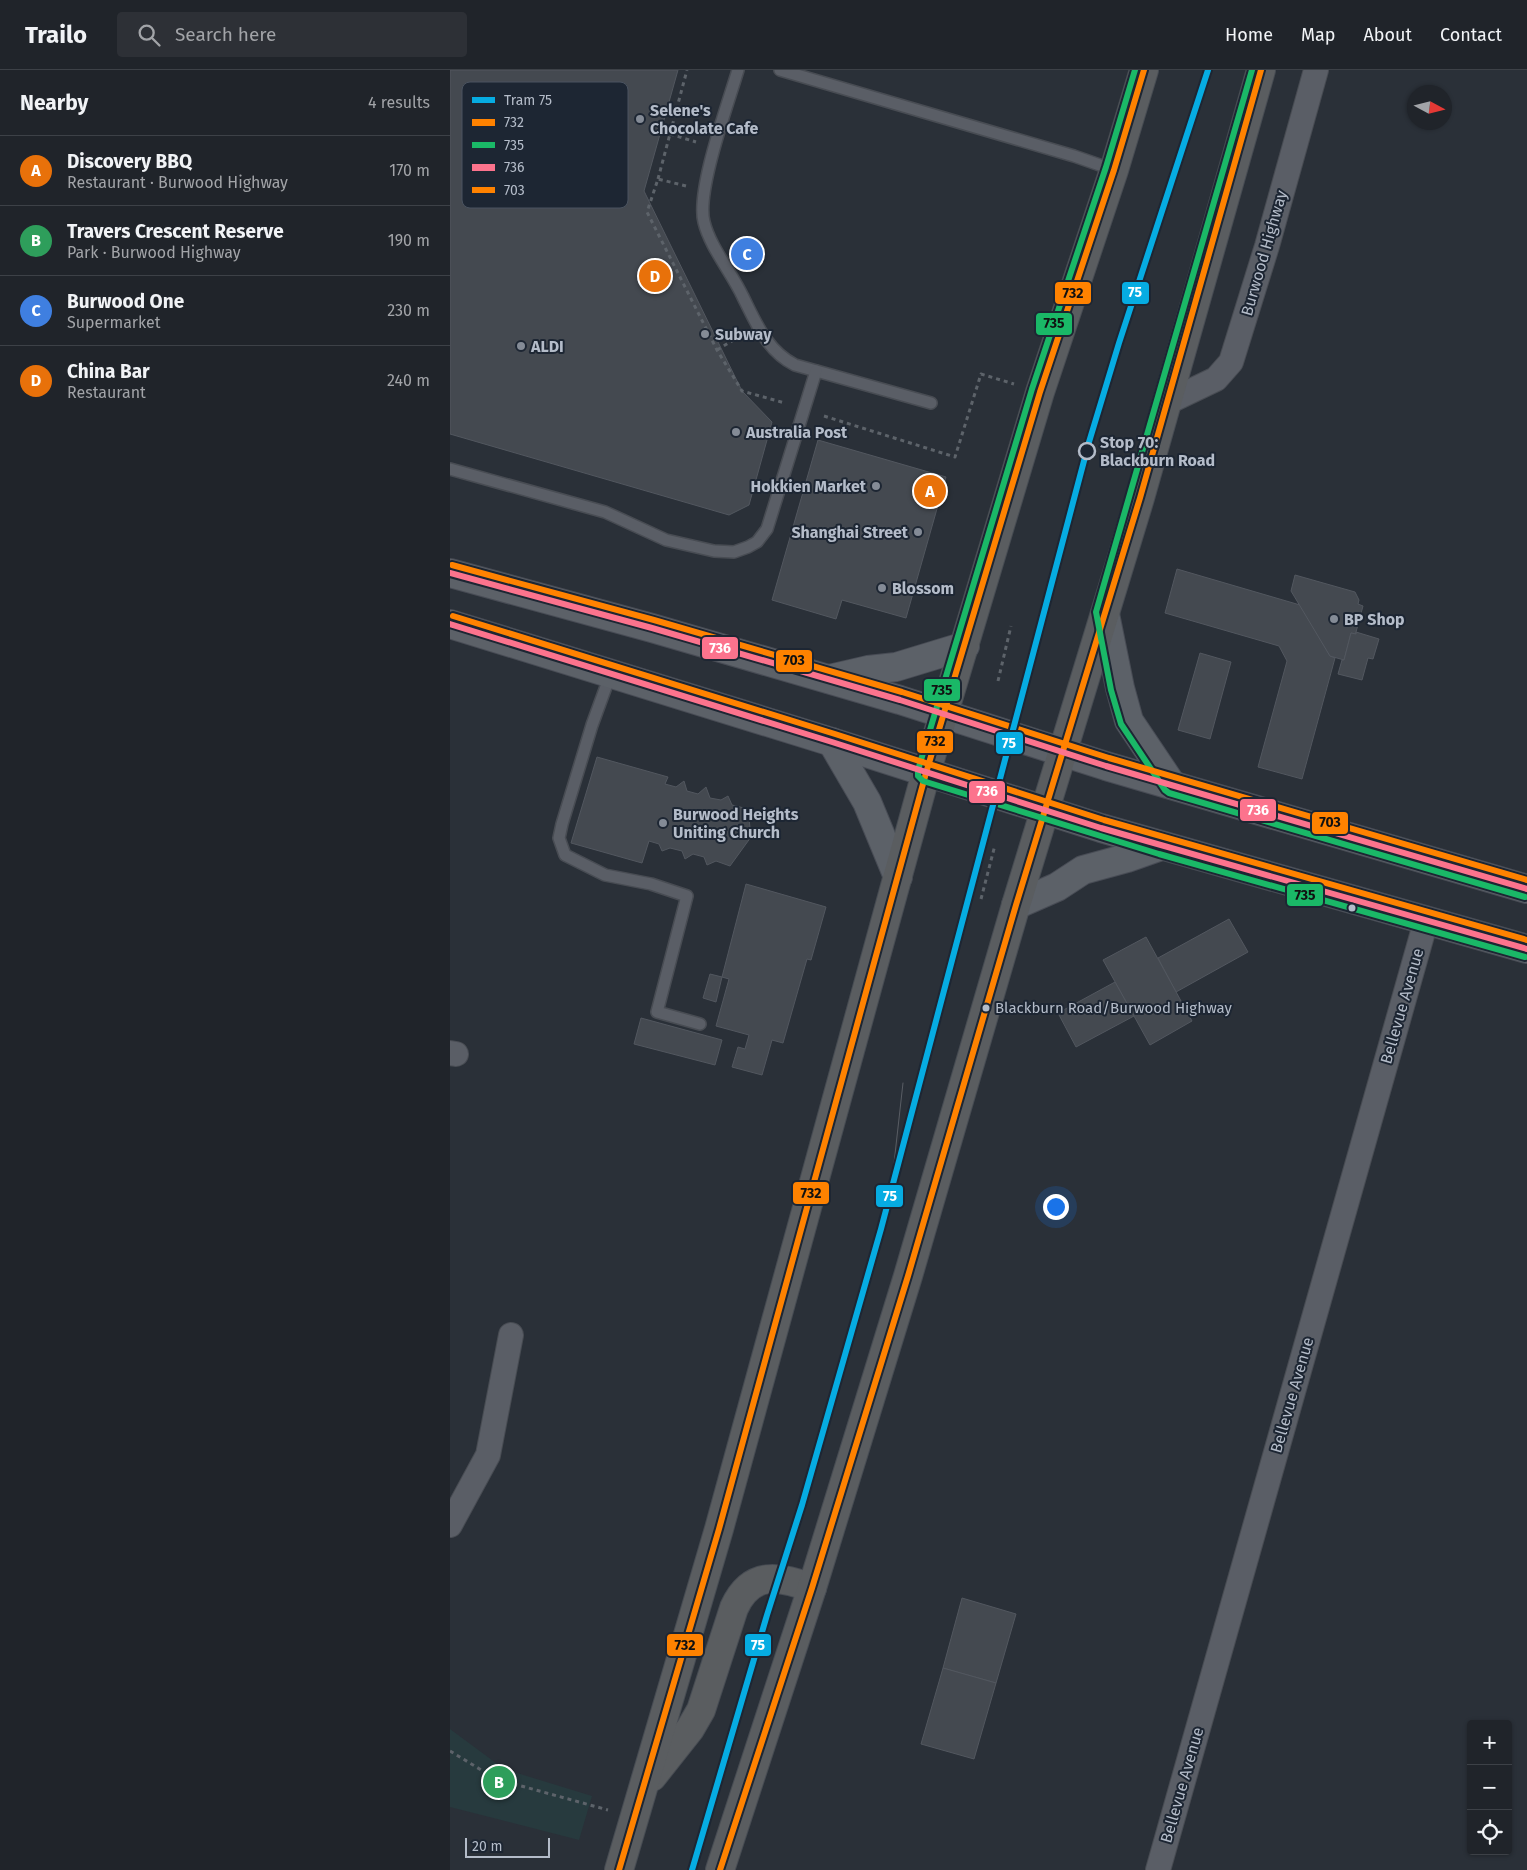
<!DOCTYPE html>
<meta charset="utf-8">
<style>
:root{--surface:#20242a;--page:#2d3036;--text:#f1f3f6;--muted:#a2a4a8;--line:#3d4147;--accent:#848b96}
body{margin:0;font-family:"Fira Sans",sans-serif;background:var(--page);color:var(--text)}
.controls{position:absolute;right:15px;bottom:15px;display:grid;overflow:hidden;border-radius:5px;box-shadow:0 1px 4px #0004}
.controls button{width:45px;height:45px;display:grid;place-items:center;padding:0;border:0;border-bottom:1px solid var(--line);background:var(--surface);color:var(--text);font:25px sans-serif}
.compass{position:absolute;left:957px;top:15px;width:45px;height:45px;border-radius:50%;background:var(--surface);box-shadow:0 1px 4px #0004;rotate:97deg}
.scale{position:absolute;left:15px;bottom:12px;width:85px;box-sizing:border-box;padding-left:5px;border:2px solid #b4bcc9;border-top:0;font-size:14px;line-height:18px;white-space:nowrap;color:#b4bcc9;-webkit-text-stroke:4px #1d2633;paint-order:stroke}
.you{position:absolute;left:605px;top:1136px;width:18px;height:18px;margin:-12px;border:4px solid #fff;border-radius:50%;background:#1a73e8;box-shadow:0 0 0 8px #1a73e833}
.badge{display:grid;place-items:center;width:32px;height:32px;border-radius:50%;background:var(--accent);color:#fff;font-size:16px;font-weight:700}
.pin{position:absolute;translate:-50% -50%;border:2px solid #fff;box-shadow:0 1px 5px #0006}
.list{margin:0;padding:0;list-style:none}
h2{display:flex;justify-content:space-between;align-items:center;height:65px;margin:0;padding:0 20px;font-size:21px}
h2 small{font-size:16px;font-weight:400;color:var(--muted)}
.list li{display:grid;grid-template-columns:32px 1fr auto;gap:15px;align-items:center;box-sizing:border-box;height:70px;padding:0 20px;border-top:1px solid var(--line)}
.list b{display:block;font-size:19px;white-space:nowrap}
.list p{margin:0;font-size:16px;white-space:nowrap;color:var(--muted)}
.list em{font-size:16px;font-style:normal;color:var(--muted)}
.icon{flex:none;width:28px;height:28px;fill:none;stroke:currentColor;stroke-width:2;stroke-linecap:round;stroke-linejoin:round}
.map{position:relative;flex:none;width:1077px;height:1800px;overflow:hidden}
header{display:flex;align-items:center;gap:30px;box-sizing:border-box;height:70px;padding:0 25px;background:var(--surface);border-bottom:1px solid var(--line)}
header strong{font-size:24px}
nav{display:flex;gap:28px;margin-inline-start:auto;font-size:18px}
.search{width:350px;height:45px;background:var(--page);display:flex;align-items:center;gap:12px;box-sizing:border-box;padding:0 18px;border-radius:5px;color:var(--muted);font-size:19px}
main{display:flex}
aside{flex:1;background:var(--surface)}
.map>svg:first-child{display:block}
.green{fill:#273a3e}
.building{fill:#444950;stroke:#52575f}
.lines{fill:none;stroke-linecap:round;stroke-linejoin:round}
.lane-casing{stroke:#484c53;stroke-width:14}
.street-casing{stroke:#484c53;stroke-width:26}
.primary-casing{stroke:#484c55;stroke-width:30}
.highway-casing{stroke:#474c53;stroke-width:30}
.path{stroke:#5d636a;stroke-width:3;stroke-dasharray:4 4;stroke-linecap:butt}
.lane{stroke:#5a5e66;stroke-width:11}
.street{stroke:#5a5e66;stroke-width:24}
.primary{stroke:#5c6168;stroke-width:28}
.highway{stroke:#5a5d60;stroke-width:28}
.tram{stroke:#595d64;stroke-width:1}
.bus-1-casing{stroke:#1d2633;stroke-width:10}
.bus-2-casing{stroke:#1d2633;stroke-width:10}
.bus-3-casing{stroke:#1d2633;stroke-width:10}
.bus-4-casing{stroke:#1d2633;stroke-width:10}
.bus-1{stroke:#ff8200;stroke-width:6}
.bus-2{stroke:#1ab867;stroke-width:6}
.bus-3{stroke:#fc738d;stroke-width:6}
.bus-4{stroke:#ff8200;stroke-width:6}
.tram-1-casing{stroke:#1d2633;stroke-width:10}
.tram-1{stroke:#06ace2;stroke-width:6}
.poi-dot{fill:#848b96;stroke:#1d2633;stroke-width:2}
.stop-dot{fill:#1d2633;stroke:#b4bcc9;stroke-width:2.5}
.bus-dot{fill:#b4bcc9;stroke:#1d2633;stroke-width:2}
.labels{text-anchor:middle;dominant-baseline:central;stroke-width:4;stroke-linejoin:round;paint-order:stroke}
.bus-label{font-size:15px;fill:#b4bcc9;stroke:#1d2633;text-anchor:start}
.poi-label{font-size:16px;font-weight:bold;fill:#b4bcc9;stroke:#1d2633;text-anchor:start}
.street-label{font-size:16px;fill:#b4bcc9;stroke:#1d2633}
.stop-label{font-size:16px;font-weight:bold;fill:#b4bcc9;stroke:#1d2633;text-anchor:start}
.key{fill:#1d2633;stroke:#4a5360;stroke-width:1}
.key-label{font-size:14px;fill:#b4bcc9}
.line-badge{stroke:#1d2633;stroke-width:2}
.badge-label{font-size:14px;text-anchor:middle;font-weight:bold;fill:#fff}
.pale-badge-label{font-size:14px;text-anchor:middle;font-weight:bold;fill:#111}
</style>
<header>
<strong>Trailo</strong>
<div class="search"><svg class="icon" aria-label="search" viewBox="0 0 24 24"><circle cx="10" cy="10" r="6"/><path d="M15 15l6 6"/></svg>Search here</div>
<nav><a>Home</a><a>Map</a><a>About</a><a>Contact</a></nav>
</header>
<main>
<aside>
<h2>Nearby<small>4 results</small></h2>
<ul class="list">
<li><span class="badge" style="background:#e8710a">A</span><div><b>Discovery BBQ</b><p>Restaurant · Burwood Highway</p></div><em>170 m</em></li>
<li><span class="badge" style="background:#2e9e5b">B</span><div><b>Travers Crescent Reserve</b><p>Park · Burwood Highway</p></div><em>190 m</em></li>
<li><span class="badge" style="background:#3f7fe0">C</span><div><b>Burwood One</b><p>Supermarket</p></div><em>230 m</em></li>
<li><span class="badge" style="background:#e8710a">D</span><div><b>China Bar</b><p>Restaurant</p></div><em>240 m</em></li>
</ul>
</aside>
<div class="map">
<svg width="1077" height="1800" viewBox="0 0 1077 1800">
<rect width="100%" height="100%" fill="#2a3038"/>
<polygon class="green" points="0,1659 54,1699 142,1726 129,1770 0,1737"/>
<g class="building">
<polygon points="0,0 228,0 194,121 292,321 322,352 299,435 279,445 0,364"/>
<polygon points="368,370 496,407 456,548 392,530 386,549 322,530"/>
<polygon points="727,499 850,535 880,586 885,588 852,709 808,697 837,591 829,576 715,543"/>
<polygon points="845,505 905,522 909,530 908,534 913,536 906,562 906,564 901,563 894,590 880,586 841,521"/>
<polygon points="906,562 929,569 923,589 918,588 912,610 888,604 892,590 894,590 901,563 906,564"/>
<polygon points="750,583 781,592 760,669 728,660"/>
<polygon points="147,687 218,707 215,714 226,717 234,711 237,721 248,724 256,717 260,728 271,730 278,726 282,735 298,739 301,767 280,796 266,791 257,795 254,787 243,784 235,789 232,781 220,778 212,781 209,774 199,771 192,793 121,773"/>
<polygon points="296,814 376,837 361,890 357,889 333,973 322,970 312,1005 282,997 288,977 295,979 299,965 266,956 279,909 272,907"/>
<polygon points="779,849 798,882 726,922 708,888"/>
<polygon points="696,867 742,951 700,975 653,890"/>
<polygon points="260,904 272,907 266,932 253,928"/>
<polygon points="665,912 684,946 626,977 608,943"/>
<polygon points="191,948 272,970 265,995 184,974"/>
<polygon points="512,1528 566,1544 546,1613 493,1598"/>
<polygon points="493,1598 546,1613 524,1689 471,1674"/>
</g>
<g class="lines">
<defs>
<g id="lane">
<path d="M288,0C278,34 246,121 254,152C260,177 282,203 293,227C306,253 317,281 345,295L481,333"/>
<polyline points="330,0 624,86 664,100"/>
<polyline points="0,399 155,442 216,470 264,481 284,482 298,477 307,472 317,459 366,301"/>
<polyline points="161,603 142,655 112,754 109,768 115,785 155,805 201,814 237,826 207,942 250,954"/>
</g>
<g id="street">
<polyline points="718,332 766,309 781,292 817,176 866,0"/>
<polyline points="0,983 6,984"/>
<polyline points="0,1455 38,1385 61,1265"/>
<polyline points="708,1800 976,851"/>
</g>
<g id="primary">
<polyline points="0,503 202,558 450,630 656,696 1077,819"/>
<polyline points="655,544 670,618 679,651 722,715"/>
<polyline points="0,554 382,672 651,758 1077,879"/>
<polyline points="379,609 418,600 446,597 515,576"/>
<polyline points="382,672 417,732 448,807"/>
<polyline points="566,835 607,817 633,800 677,788 711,776"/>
</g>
<g id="highway">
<path d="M202,1707L240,1659L251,1640L284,1538C301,1500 330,1506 362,1518"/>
<polyline points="169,1800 269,1459 476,703 590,322 664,100 694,0"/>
<polyline points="270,1800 362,1518 458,1206 566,835 690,428 811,0"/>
</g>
</defs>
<use href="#lane" class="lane-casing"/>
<use href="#street" class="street-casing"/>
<use href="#primary" class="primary-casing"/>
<use href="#highway" class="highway-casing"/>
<g class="path">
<polyline points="220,64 246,72"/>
<polyline points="208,109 237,0"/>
<polyline points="236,116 208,109 197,142 267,280 292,321 335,333"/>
<polyline points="267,280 290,266"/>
<polyline points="374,346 505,387 531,304 564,314"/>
<polyline points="548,611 561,556"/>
<polyline points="531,829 545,775"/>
<polyline points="0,1681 46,1709 158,1740"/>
</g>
<use href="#lane" class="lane"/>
<use href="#street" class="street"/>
<use href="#primary" class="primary"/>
<use href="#highway" class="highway"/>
<polyline class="tram" points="441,1120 453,1013"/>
<defs>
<g id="bus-1">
<polyline points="169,1800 269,1459 476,703 590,322 664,100 694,0"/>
<polyline points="270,1800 362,1518 458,1206 566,835 690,428 811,0"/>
</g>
<g id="bus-2">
<polyline points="685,0 656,97 582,319 468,700 468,706 473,711 709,784 1075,887"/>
<polyline points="802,0 646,542 661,620 671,654 715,720 719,723 1075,827"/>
</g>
<g id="bus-3">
<polyline points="0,503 202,558 450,630 656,696 1077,819"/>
<polyline points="0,554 382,672 651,758 1077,879"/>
</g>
<g id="bus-4">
<polyline points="2,495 204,550 452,622 659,688 1077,810"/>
<polyline points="3,546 385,664 654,750 1077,870"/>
</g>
</defs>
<use href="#bus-1" class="bus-1-casing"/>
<use href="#bus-2" class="bus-2-casing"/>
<use href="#bus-3" class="bus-3-casing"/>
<use href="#bus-4" class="bus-4-casing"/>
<use href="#bus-1" class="bus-1"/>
<use href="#bus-2" class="bus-2"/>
<use href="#bus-3" class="bus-3"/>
<use href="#bus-4" class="bus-4"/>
<defs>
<polyline id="tram-1" points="242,1800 317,1545 352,1435 431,1159 639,372 669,273 758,0"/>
</defs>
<use href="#tram-1" class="tram-1-casing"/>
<use href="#tram-1" class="tram-1"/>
</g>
<g class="poi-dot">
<circle cx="190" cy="49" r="5"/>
<circle cx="255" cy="264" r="5"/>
<circle cx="71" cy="276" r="5"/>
<circle cx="286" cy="362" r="5"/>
<circle cx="426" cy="416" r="5"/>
<circle cx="468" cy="462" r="5"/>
<circle cx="432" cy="518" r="5"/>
<circle cx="884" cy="549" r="5"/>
<circle cx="213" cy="753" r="5"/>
</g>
<circle class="stop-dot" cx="637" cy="381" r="8"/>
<g class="bus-dot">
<circle cx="902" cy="838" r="4.5"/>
<circle cx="536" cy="938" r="4.5"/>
</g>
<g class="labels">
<g class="bus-label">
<text x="545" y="938">Blackburn Road/Burwood Highway</text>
</g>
<g class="poi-label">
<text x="200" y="40">Selene's<tspan x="200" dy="18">Chocolate Cafe</tspan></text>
<text x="265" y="264">Subway</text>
<text x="81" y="276">ALDI</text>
<text x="296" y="362">Australia Post</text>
<text x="416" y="416" text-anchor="end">Hokkien Market</text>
<text x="458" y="462" text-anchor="end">Shanghai Street</text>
<text x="442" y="518">Blossom</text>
<text x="894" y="549">BP Shop</text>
<text x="223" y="744">Burwood Heights<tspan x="223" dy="18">Uniting Church</tspan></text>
</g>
<g class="street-label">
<text transform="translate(814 183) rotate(-74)">Burwood Highway</text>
<text transform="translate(952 936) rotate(-74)">Bellevue Avenue</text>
<text transform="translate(842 1325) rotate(-74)">Bellevue Avenue</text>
<text transform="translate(732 1715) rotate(-74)">Bellevue Avenue</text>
</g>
<g class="stop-label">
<text x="650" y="372">Stop 70:<tspan x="650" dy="18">Blackburn Road</tspan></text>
</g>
</g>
<rect x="12" y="12" width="166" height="126" rx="8" class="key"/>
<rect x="22" y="27" width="23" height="6" fill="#06ace2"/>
<rect x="22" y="49" width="23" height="7" fill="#ff8200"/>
<rect x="22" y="72" width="23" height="6" fill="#1ab867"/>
<rect x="22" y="94" width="23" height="7" fill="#fc738d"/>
<rect x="22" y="117" width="23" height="6" fill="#ff8200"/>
<g class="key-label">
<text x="54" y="35">Tram 75</text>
<text x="54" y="57">732</text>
<text x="54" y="80">735</text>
<text x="54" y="102">736</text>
<text x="54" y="125">703</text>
</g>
<g class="line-badge">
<rect x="671" y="211" width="29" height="24" rx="5" fill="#06ace2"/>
<rect x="604" y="211" width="38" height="24" rx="5" fill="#ff8200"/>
<rect x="585" y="242" width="38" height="24" rx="5" fill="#1ab867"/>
<rect x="251" y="566" width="38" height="24" rx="5" fill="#fc738d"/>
<rect x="325" y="579" width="38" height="24" rx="5" fill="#ff8200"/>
<rect x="473" y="608" width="38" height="24" rx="5" fill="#1ab867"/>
<rect x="466" y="660" width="38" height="24" rx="5" fill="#ff8200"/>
<rect x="545" y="661" width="29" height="24" rx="5" fill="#06ace2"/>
<rect x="518" y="710" width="38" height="24" rx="5" fill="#fc738d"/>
<rect x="789" y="728" width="38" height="24" rx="5" fill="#fc738d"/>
<rect x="861" y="741" width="38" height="24" rx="5" fill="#ff8200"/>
<rect x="836" y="813" width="38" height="24" rx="5" fill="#1ab867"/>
<rect x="342" y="1111" width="38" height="24" rx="5" fill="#ff8200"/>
<rect x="425" y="1114" width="29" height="24" rx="5" fill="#06ace2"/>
<rect x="216" y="1563" width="38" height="24" rx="5" fill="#ff8200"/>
<rect x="294" y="1563" width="28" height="24" rx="5" fill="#06ace2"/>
</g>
<g class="badge-label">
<text x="685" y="227">75</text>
<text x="270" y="583">736</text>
<text x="559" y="678">75</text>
<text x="537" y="726">736</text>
<text x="808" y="745">736</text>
<text x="440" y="1131">75</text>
<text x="308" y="1580">75</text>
</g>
<g class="pale-badge-label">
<text x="623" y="228">732</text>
<text x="604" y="258">735</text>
<text x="344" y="595">703</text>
<text x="492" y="625">735</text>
<text x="485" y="676">732</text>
<text x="880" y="757">703</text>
<text x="855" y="830">735</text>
<text x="361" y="1128">732</text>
<text x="235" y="1580">732</text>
</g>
</svg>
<div class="controls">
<button>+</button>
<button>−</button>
<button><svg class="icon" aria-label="locate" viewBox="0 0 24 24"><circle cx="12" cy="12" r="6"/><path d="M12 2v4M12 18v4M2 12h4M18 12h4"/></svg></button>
</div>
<svg class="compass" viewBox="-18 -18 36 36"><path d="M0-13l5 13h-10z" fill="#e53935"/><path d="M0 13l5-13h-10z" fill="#a2a4a8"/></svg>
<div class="scale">20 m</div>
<div class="you"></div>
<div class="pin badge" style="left:480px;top:421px;background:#e8710a">A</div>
<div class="pin badge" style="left:49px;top:1712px;background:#2e9e5b">B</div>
<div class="pin badge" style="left:297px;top:184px;background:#3f7fe0">C</div>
<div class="pin badge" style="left:205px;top:206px;background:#e8710a">D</div>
</div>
</main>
